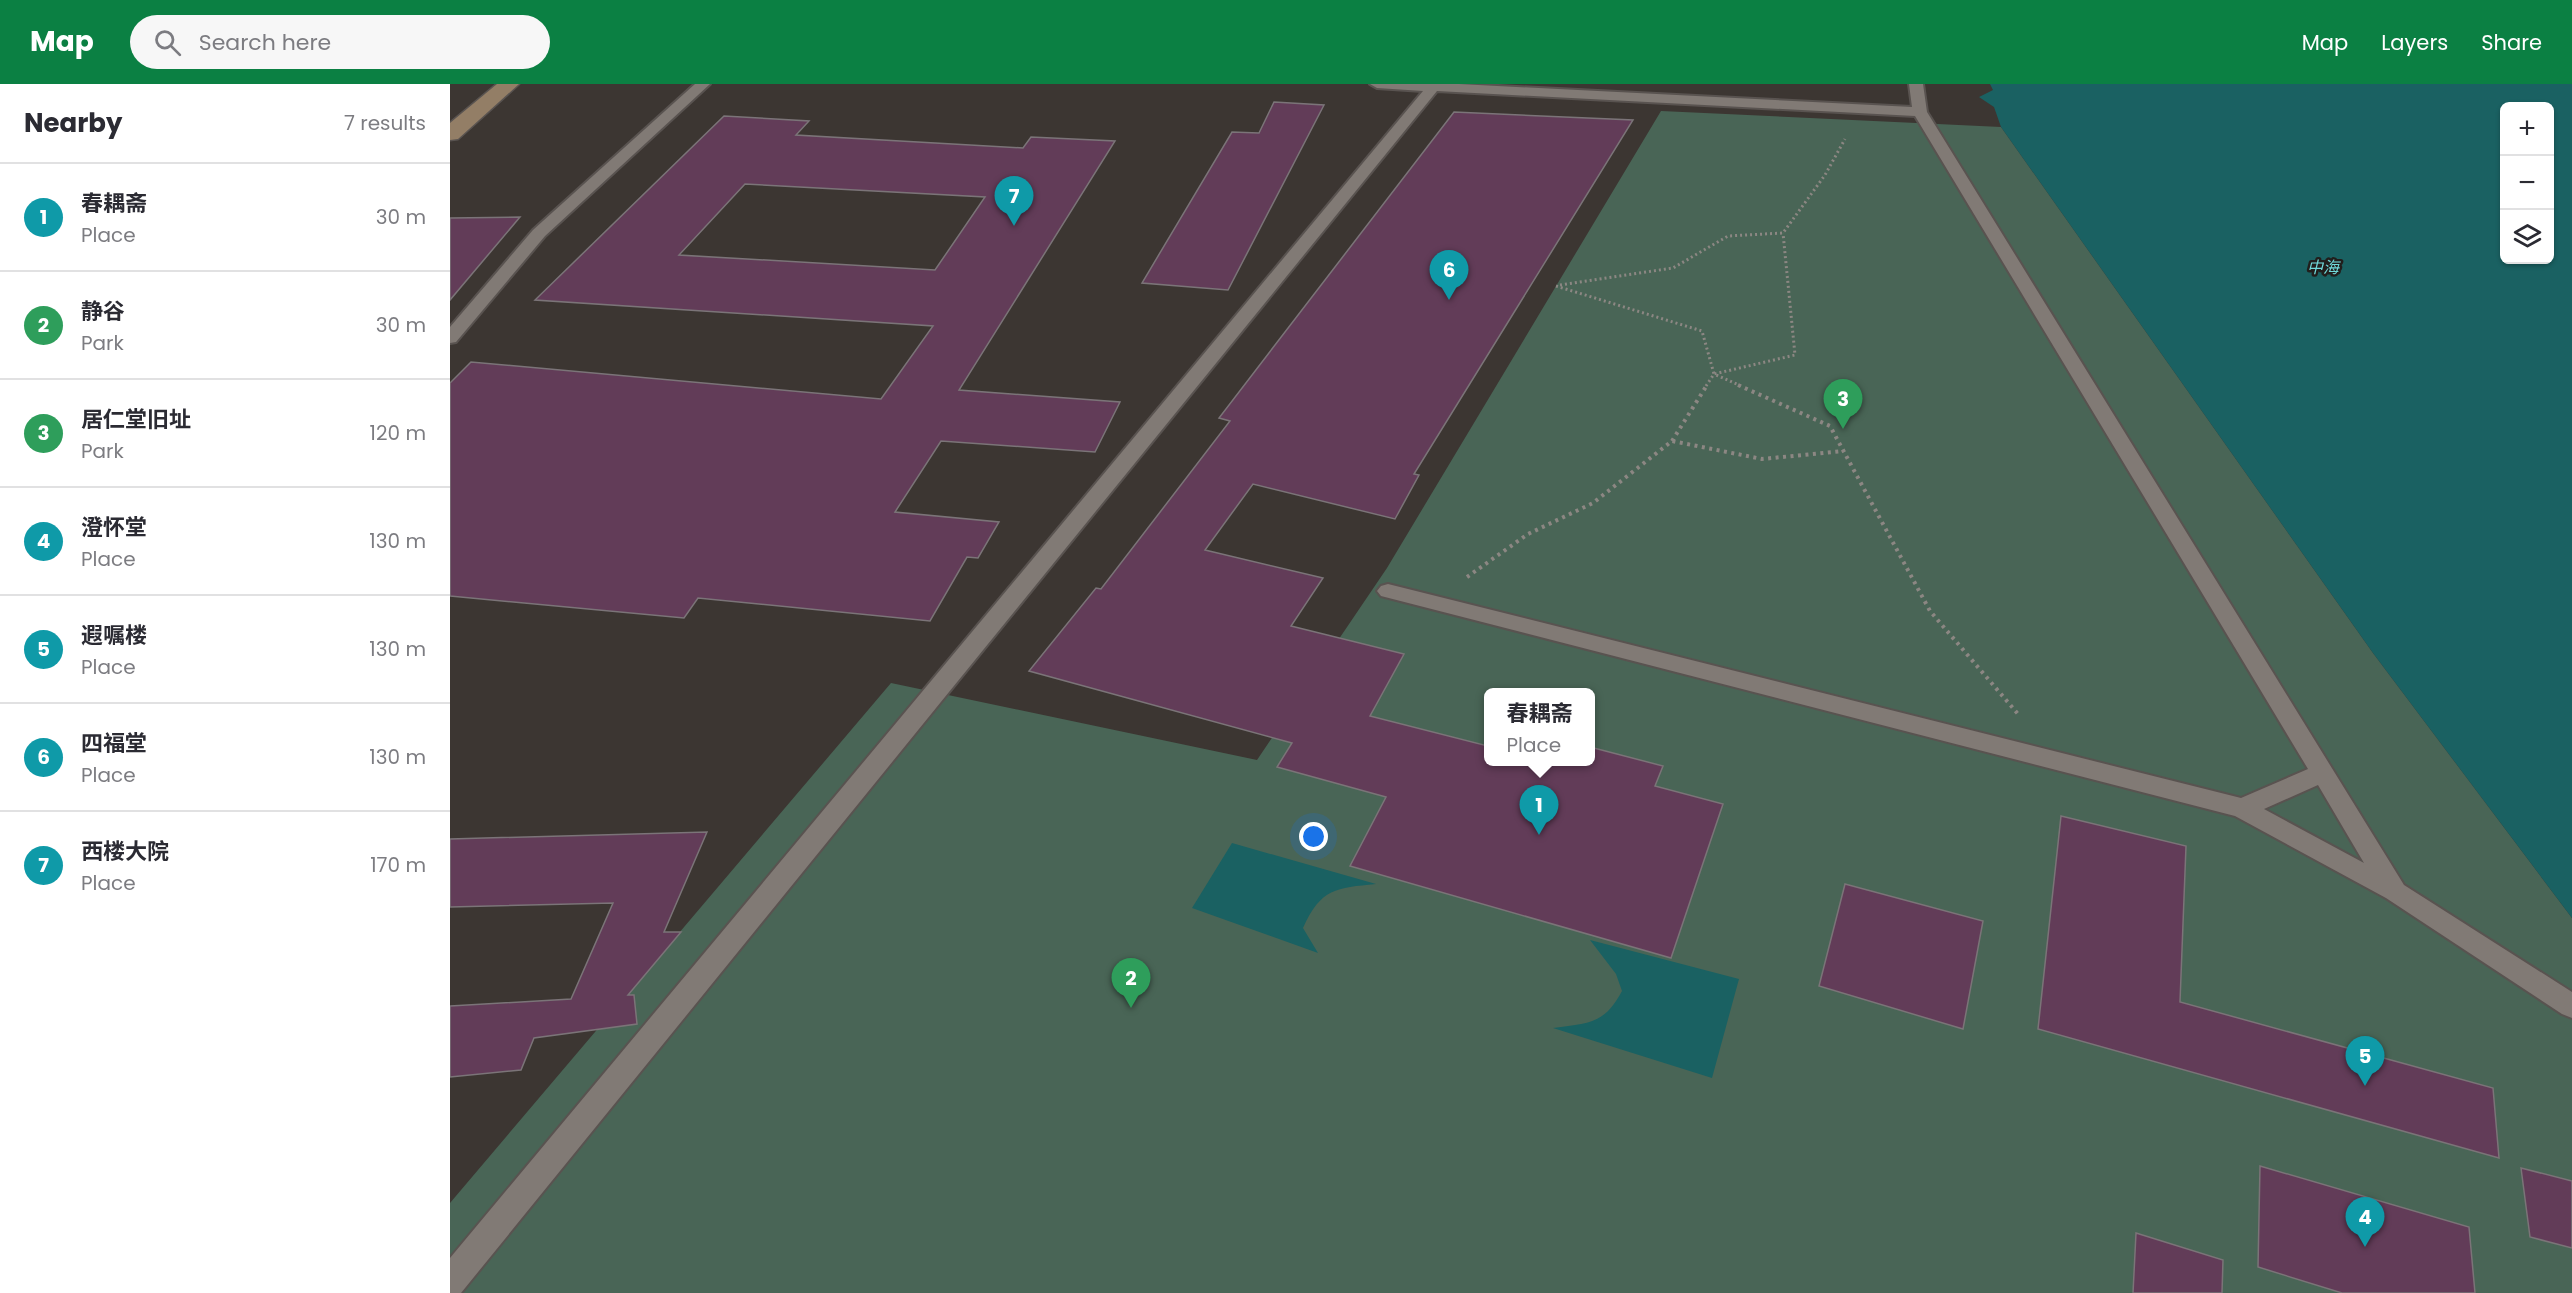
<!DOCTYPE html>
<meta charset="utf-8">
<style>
:root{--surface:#fff;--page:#f7f7f7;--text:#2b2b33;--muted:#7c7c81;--line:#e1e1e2;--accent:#0b8043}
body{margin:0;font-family:Poppins,"Noto Sans SC",sans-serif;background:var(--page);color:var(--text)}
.controls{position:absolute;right:18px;top:18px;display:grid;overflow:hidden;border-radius:9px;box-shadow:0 2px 4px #0004}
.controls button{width:54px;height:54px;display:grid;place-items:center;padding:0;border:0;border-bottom:2px solid var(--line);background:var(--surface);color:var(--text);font:30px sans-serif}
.you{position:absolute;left:864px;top:753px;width:21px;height:21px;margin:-15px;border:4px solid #fff;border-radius:50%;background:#1a73e8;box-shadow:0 0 0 9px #1a73e833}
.badge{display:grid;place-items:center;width:39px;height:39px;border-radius:50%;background:var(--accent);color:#fff;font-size:20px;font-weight:700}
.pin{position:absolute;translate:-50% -50px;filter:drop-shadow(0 2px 3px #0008)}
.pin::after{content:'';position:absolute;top:32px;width:21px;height:18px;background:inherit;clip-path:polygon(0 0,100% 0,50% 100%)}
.popup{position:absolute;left:1034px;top:604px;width:111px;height:78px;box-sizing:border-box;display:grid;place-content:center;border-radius:9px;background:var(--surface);filter:drop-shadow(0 2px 4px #0005);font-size:20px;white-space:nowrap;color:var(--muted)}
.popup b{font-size:22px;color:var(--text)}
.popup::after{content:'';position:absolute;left:50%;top:100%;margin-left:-12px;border:12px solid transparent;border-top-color:var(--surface)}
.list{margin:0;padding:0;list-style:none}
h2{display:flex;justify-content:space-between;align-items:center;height:78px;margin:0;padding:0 24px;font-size:26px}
h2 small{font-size:20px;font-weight:400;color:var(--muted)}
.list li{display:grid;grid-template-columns:39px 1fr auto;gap:18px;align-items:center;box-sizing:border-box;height:108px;padding:0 24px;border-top:2px solid var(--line)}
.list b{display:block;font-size:22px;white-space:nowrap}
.list p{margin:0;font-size:20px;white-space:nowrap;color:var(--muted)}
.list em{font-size:20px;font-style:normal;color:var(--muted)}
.icon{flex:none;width:33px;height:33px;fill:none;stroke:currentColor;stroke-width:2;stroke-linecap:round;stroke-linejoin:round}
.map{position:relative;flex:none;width:2122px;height:1209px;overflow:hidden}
header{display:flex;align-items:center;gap:36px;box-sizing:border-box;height:84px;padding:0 30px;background:var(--accent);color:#fff}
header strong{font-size:28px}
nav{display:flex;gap:33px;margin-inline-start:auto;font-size:21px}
.search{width:420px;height:54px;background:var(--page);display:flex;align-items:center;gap:15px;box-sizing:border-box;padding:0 21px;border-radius:33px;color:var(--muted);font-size:22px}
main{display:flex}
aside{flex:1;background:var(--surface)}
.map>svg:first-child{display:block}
.green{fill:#496556;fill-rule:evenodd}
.water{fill:#1a6162;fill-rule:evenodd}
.building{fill:#623c58;stroke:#7b7478;stroke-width:1.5;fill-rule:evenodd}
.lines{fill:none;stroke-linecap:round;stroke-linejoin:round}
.service-casing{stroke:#595350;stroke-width:4}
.secondary-casing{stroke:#595350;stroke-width:3}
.path-far1{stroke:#8c8783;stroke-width:3;stroke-dasharray:2 3;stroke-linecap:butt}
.path{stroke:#8c8783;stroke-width:4;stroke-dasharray:3 4.5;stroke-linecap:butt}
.service{fill:#817a75;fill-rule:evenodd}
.secondary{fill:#937e66;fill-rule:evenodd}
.labels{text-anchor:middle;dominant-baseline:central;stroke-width:5;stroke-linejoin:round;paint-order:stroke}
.far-water-label{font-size:16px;font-style:italic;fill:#70d9da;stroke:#211e1c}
</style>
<header>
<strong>Map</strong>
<div class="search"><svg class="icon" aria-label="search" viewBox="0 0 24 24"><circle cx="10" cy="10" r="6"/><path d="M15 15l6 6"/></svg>Search here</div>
<nav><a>Map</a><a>Layers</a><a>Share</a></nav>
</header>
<main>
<aside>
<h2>Nearby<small>7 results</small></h2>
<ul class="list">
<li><span class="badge" style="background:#0f9aa8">1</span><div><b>春耦斋</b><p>Place</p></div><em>30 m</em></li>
<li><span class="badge" style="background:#2e9e5b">2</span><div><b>静谷</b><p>Park</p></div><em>30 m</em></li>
<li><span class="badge" style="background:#2e9e5b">3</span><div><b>居仁堂旧址</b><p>Park</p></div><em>120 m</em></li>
<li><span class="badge" style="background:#0f9aa8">4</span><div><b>澄怀堂</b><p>Place</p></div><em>130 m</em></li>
<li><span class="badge" style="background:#0f9aa8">5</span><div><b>遐嘱楼</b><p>Place</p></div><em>130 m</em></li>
<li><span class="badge" style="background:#0f9aa8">6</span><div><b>四福堂</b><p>Place</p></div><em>130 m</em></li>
<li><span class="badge" style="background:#0f9aa8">7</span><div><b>西楼大院</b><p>Place</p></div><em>170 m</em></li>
</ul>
</aside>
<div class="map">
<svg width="2122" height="1209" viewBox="0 0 2122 1209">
<rect width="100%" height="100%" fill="#3c3632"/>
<path class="green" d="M1211,27L1551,43L1923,569L2122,834V1209H0V1119L441,599L807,676L937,484ZM1038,608H1140V678H1038Z"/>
<g class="water">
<path d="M1540,0H2122V834L1923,569L1551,43L1544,23L1529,13L1543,6ZM2054,22H2100V176H2054Z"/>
<path d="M782,759L926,800C886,804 871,804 853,844L868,869L742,824Z"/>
<path d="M1140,856L1289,895L1262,994L1103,944C1138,939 1154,941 1172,907L1166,890Z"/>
</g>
<g class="building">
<polygon points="824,18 874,21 778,206 692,199 782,48 809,49"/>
<polygon points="1004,28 1183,36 964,390 969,391 945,435 803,400 755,466 873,494 841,542 954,570 920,632 1038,662 1038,678 1140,678 1140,663 1213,682 1205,702 1273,720 1221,874 900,782 936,713 827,683 842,659 579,587 646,504 651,505 780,337 769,334"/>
<path d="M274,32L359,37L346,51L573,64L581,53L665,57L509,306L670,318L645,368L491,357L445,428L549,438L528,474L517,473L480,537L248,514L234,534L0,512V299L21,278L431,315L483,242L85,216ZM295,100L535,113L485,186L229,171Z"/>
<polygon points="70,133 0,216 0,134"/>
<polygon points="1611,732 1736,762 1730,918 2043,1004 2049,1074 1588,945"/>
<polygon points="257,748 214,848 231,848 178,911 184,911 187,940 84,954 71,986 0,993 0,922 121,915 163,819 0,823 0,755"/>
<polygon points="1395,800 1533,837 1513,945 1369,902"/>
<polygon points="1810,1082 2019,1143 2025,1209 1892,1209 1808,1183"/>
<polygon points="2071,1084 2122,1097 2122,1164 2080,1153"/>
<polygon points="1686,1149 1773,1176 1772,1209 1683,1209"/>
</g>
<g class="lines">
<defs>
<g id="service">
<polygon points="245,0 260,0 95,152 6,258 0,259 0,243 83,146"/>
<path d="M920,0H1009L1462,23L1459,0H1473L1477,28L1954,801L2122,908V934L2112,930L1936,814L1785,732L931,512L927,507L931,502L938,500L1791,714L1858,685L1465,32L987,7L11,1209H0V1174L973,7L927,4ZM1868,701L1914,779L1814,725Z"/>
</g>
<polygon id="secondary" points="47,0 69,0 8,55 0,56 0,39"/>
</defs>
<use href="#service" class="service-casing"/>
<use href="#secondary" class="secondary-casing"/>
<g class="path-far1">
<polyline points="1110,201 1223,184 1278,152 1333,149 1375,91 1395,55"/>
<polyline points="1106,202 1252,247 1264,290 1291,302"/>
<polyline points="1256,302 1264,290 1345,271 1333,149"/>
</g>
<g class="path">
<polyline points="1288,301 1380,342 1480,527 1568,630"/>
<polyline points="1222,357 1257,301"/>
<polyline points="1017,493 1078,450 1143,419 1222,357 1312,375 1393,367"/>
</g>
<use href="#service" class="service"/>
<use href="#secondary" class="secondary"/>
</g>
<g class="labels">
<g class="far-water-label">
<text x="1873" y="183">中海</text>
</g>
</g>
</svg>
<div class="controls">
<button>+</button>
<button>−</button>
<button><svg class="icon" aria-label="layers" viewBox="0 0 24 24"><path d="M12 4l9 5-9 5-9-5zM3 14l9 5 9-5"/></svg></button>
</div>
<div class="you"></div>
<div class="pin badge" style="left:1089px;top:751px;background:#0f9aa8">1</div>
<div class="popup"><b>春耦斋</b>Place</div>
<div class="pin badge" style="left:681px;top:924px;background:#2e9e5b">2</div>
<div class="pin badge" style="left:1393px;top:345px;background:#2e9e5b">3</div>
<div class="pin badge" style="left:1915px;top:1163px;background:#0f9aa8">4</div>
<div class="pin badge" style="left:1915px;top:1002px;background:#0f9aa8">5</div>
<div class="pin badge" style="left:999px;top:216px;background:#0f9aa8">6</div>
<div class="pin badge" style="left:564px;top:142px;background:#0f9aa8">7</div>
</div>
</main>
